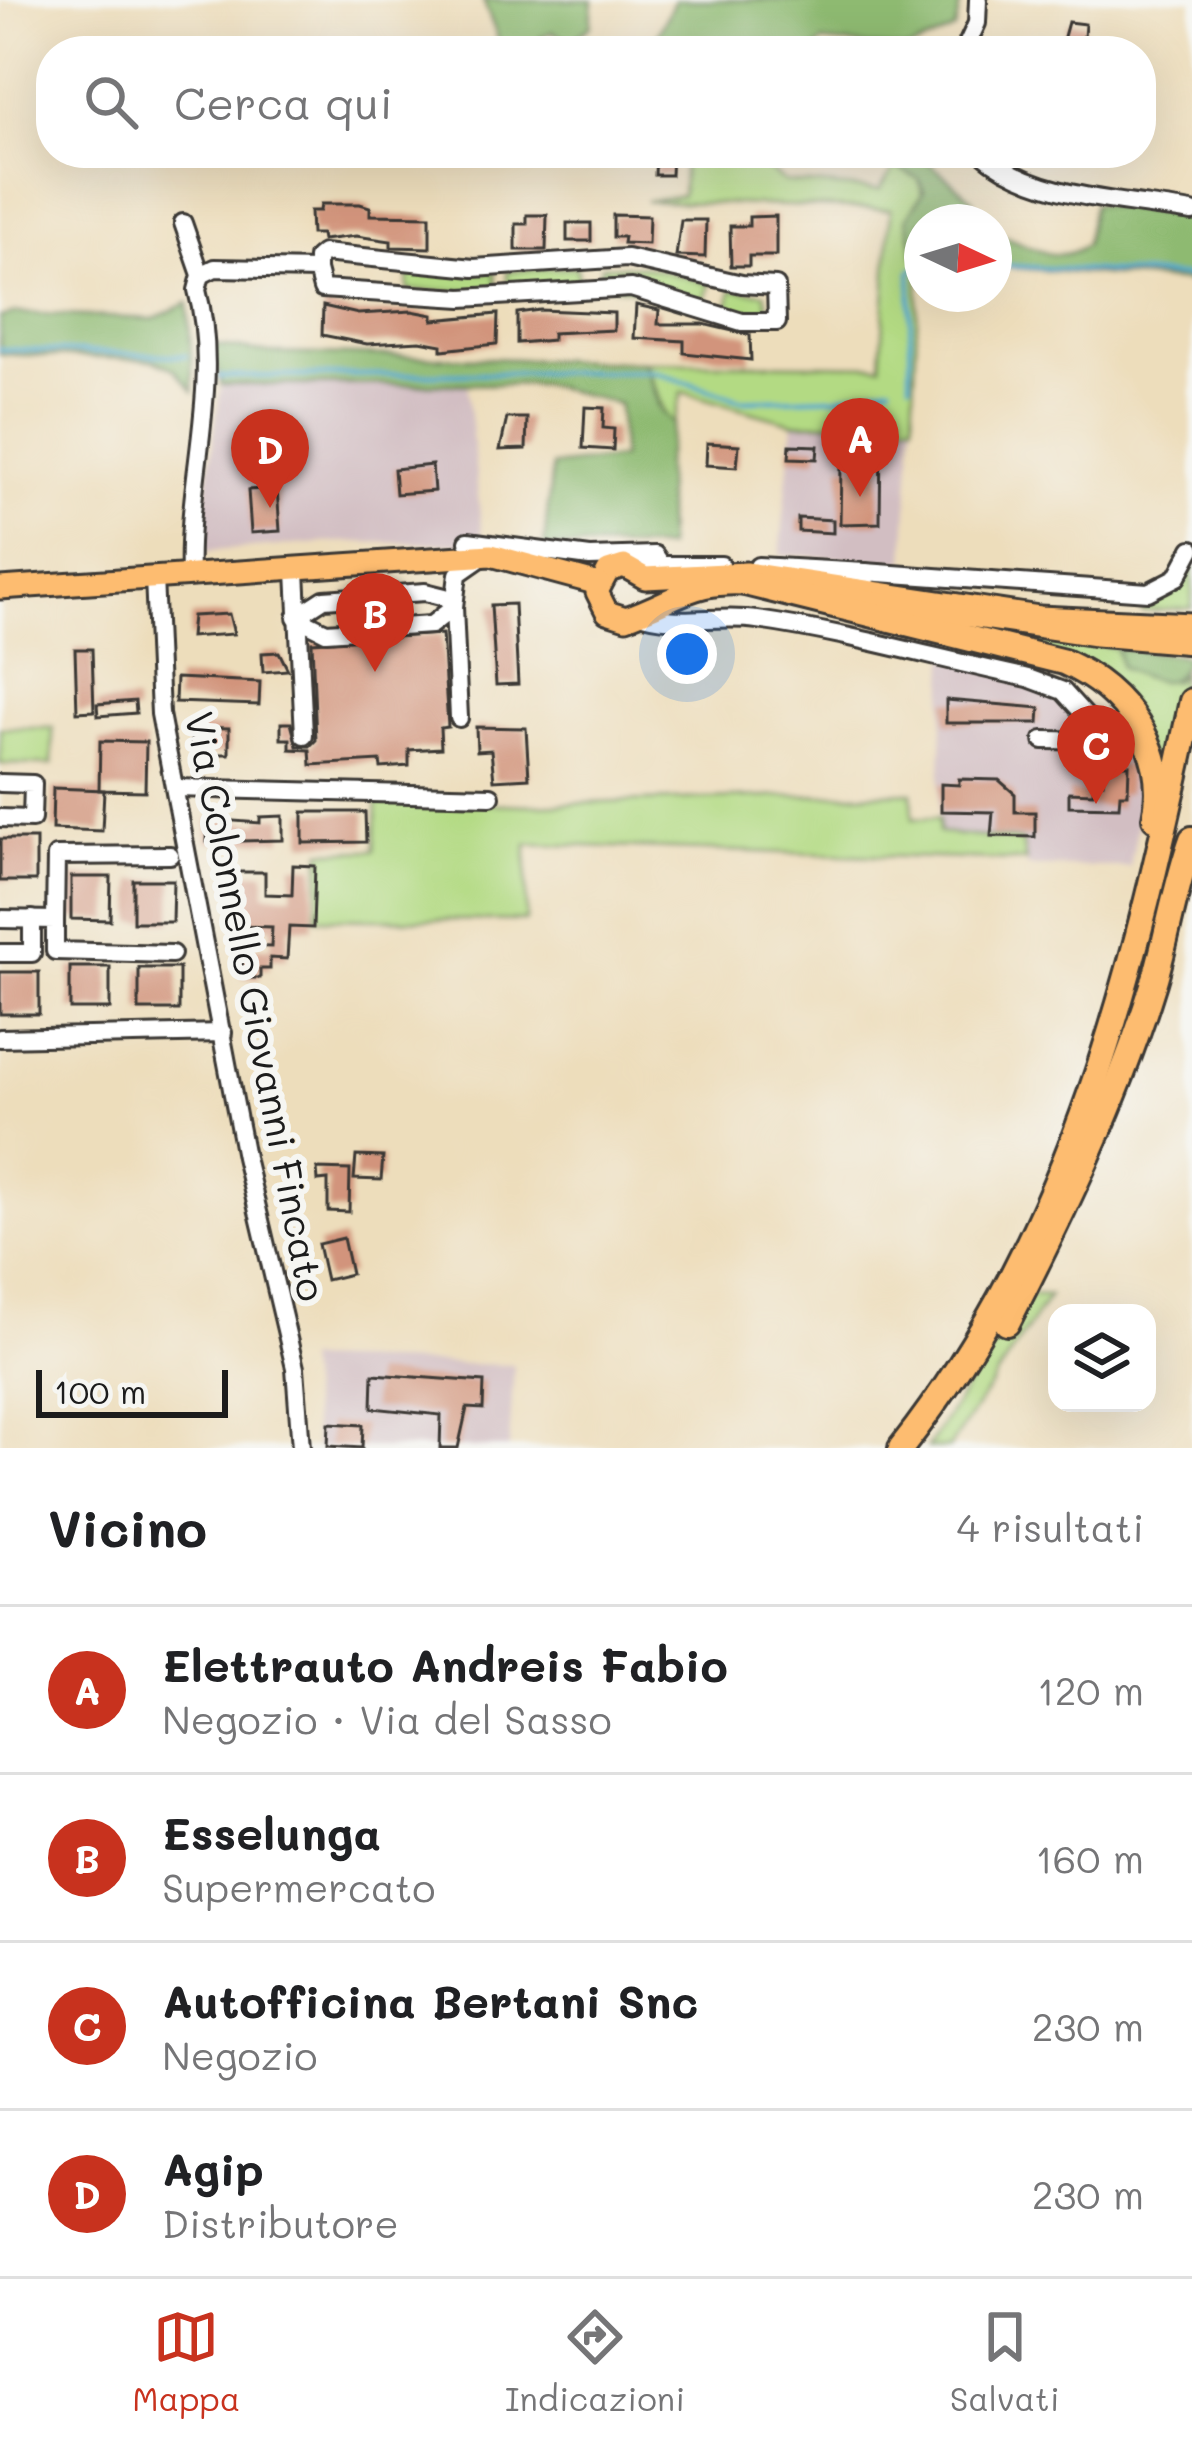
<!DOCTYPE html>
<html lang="it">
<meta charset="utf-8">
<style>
:root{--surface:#fff;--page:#f6f6f6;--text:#202124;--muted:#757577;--line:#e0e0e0;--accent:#c8321e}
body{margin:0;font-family:Mali,sans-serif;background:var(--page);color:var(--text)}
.controls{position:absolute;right:36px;bottom:36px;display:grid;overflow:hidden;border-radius:24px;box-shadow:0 12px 48px #0002}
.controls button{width:108px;height:108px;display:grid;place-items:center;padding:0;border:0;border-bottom:3px solid var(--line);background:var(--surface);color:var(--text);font:60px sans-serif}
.compass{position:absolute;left:904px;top:204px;width:108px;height:108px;border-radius:50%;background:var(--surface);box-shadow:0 12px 48px #0002;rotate:94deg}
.scale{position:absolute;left:36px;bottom:30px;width:192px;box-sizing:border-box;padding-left:12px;border:6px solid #1c1c1c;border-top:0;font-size:33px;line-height:42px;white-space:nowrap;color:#1c1c1c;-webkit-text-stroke:9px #f6f6f2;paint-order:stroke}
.you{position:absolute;left:687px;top:654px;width:42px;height:42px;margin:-30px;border:9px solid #fff;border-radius:50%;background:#1a73e8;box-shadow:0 0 0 18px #1a73e833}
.badge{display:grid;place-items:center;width:78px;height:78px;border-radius:50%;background:var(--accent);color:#fff;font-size:39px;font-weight:700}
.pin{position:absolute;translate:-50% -99px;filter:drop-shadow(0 3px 6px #0008)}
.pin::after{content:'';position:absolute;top:63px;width:42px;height:36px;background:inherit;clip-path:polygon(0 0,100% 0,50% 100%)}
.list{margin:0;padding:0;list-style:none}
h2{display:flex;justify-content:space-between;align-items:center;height:156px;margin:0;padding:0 48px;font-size:51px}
h2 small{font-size:39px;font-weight:400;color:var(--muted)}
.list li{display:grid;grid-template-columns:78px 1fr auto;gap:36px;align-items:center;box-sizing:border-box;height:168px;padding:0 48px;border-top:3px solid var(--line)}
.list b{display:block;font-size:45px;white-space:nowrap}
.list p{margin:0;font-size:39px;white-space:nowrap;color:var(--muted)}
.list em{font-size:39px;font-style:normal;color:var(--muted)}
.icon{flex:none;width:66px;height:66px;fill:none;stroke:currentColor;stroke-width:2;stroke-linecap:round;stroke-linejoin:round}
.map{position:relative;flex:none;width:1192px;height:1448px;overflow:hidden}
.search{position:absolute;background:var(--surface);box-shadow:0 12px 48px #0002;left:36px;right:36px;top:36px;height:132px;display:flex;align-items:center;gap:30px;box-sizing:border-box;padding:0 42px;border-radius:48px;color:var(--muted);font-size:45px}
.sheet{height:828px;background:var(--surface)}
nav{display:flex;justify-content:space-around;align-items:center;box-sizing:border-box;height:168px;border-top:3px solid var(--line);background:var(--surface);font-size:33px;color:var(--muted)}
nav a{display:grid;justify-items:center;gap:6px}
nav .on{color:var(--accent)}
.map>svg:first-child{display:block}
.industrial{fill:#d2bec2}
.green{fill:#b3da83;stroke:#687b50;stroke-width:3}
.forest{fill:#8eba71;stroke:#556b46;stroke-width:3}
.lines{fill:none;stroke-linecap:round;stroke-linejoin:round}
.stream{stroke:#52a8ce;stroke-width:4.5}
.building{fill:#d2947b}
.minor-casing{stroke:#3b3934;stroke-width:22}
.major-casing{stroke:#3b3934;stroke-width:27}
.highway-casing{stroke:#3b3934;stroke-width:30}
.minor{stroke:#fff;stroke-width:16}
.major{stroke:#fdbc6f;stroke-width:21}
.highway{stroke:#fdbc6f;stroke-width:24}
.labels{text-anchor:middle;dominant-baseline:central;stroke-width:12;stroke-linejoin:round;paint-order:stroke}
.street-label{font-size:39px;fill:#1c1c1c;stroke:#f6f6f2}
</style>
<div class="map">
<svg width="1192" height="1448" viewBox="0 0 1192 1448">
<rect width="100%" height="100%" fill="#f6f6f2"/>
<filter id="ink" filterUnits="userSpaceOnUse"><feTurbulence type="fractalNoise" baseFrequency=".00833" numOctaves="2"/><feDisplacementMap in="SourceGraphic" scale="24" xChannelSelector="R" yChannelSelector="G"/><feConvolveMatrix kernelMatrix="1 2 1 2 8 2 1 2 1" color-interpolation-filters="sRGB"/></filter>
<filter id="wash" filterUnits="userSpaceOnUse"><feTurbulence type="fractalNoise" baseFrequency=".004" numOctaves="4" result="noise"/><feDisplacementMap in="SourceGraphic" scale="48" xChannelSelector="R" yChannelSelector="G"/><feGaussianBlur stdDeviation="2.7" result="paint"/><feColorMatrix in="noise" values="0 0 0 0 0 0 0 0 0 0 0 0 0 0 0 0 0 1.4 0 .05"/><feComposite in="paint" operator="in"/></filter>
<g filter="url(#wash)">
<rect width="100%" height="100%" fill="#edddbb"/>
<g class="industrial">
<polygon points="467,384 483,544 339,542 198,552 221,385"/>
<polygon points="913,422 905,562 780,555 793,423"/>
<polygon points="946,657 1075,696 1129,744 1143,796 1130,867 1027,867 1021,841 938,833"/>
<polygon points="305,1360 514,1365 509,1448 315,1448"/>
</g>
<g class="green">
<polygon points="684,153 747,153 784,182 879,190 896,167 919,179 923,199 907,218 919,266 913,422 793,423 682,392 674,423 667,418 645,362 881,365 891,209 645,201 682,195"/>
<polygon points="601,266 644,266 710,284 703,302 602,284"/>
<polygon points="577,267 579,285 508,290 507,271"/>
<polygon points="495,272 496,291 408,290 409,274"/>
<polygon points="732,290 765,293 768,308 761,313 728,308"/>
<polygon points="1192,561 1192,608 1143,612 1139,602 1171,591"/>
<polygon points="895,614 1116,648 1121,667 1173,681 1182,674 1160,782 1118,692"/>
<polygon points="0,728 53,728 52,765 0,764"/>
<polygon points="912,792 913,819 939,818 939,833 1022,841 1026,861 527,844 526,921 316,918 322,851 375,850 377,800 532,805"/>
<polygon points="1026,1295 1049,1296 949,1448 927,1448"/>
</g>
<g class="forest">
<polygon points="483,0 593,0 591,26 571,40 552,32 541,37 534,51 503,51"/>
<polygon points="675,0 961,0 955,30 909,50 823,42 813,51 649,51"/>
<polygon points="906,153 917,153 974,200 971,222 922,222 922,266 914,255 907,218 924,191 919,179 896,167"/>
<path d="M1093,204L1192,216V282L994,266V233C1027,241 1053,269 1085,245Z"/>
<polygon points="188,303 193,391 174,369 153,360 0,354 0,317 17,313 153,319"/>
<polygon points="213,345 270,353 645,362 660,410 674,423 665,462 667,548 544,547 552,466 621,458 619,404 542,384 221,385"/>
<path d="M1116,648L1186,656C1177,695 1149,680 1121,667Z"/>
</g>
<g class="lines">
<g class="stream">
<polyline points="994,265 1192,277"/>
<polyline points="0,349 186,356"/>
<polyline points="218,377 652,371 742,400 836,397 891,385"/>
<polyline points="910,383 911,271 922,262"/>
</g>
</g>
<g id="blocks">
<g class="building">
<polygon points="1068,22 1085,24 1083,51 1060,51"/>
<polygon points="656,153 672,153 671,175 655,175"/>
<polygon points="321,204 360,204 370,207 370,215 430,216 430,248 391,247 391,241 356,236 322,240 321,234 311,234 310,211 320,211"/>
<polygon points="527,215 547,215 546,250 516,250 516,224 527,224"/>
<polygon points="613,215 649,216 648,244 623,243 624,237 613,237"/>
<polygon points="776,216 776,256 749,256 749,266 731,266 730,226 749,226 749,217"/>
<polygon points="681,220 706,220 705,257 676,256"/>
<rect x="567" y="223" width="24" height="18"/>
<polygon points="636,305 659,310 658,324 703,324 750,335 751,360 684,353 684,341 634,338"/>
<polygon points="323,306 358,314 412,311 433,315 433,320 498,314 497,344 442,350 442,345 420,341 367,344 322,335"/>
<polygon points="540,310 614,313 614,330 552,333 552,340 517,343 517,313"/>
<polygon points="585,407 604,408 603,428 614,429 613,450 583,448"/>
<polygon points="507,418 527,418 526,449 500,450"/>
<polygon points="858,435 881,435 880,523 840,524 841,466 857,465"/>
<polygon points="707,443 739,445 737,467 706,465"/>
<polygon points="790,445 818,446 817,459 789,458"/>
<polygon points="432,465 434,491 396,494 394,469"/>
<polygon points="277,488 280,531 251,533 248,490"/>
<polygon points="798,518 833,520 833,533 798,531"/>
<polygon points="514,604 518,684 496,685 491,605"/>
<polygon points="229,614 234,634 190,637 192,616"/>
<polygon points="442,634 448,727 440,728 441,748 409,750 409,766 381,768 380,761 311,765 310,750 290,749 290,739 281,739 281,723 291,723 297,746 310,746 316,740 312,642"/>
<polygon points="75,649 92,649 94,711 77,712"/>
<polygon points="279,652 288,670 263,672 262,653"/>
<polygon points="176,678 260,682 259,705 175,702"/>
<polygon points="946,700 1040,708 1039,723 946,723"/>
<polygon points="135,701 136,713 98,716 97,704"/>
<polygon points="192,727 229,728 229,754 191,754"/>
<polygon points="476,727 526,728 529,778 494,780 491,750 477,751"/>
<polygon points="100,741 146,742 145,791 99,790"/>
<polygon points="1104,765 1129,765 1128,794 1120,794 1119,807 1069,806 1069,792 1093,793 1094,781 1103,782"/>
<polygon points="959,779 999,780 1015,794 1015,812 1035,812 1035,837 991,836 993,812 941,811 941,784 959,785"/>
<polygon points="53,788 104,790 102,831 52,829"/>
<polygon points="303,812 365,812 366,842 303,843"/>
<polygon points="283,816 283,840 207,842 208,819 260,823 260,817"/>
<rect x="0" y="839" width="36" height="42"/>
<polygon points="293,865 315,866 313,928 289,927 287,959 270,958 270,969 260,969 260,978 242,978 243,946 271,947 272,927 238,926 238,887 227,887 227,872 265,872 265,894 292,895"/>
<polygon points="71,877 111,877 110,920 71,919"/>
<polygon points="133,880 173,880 172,922 133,922"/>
<rect x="70" y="967" width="40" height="42"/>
<rect x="139" y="968" width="40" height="42"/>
<rect x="0" y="972" width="39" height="42"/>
<polygon points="356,1156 383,1157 381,1180 354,1179"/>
<polygon points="317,1169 350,1170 349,1212 328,1211 328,1180 318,1181"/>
<polygon points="343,1238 351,1274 326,1280 318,1244"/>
<polygon points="373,1374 484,1382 483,1409 467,1408 458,1448 440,1448 441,1415 372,1408"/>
<polygon points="329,1423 363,1425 362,1448 328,1446"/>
</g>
</g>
</g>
<g filter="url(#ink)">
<use href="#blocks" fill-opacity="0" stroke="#3b3934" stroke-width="3"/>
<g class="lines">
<defs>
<g id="minor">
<polyline points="964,51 977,23 978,0"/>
<path d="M982,153C1035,199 1126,201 1192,212"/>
<path d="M183,223L201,275L197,290C222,382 186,481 190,574"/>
<polyline points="201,275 215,268 317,270 322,289 462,298 631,288 742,322 777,322 776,286 742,284 627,258 474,268 323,253 317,258 317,270"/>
<polyline points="468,541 590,557 655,555 662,565"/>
<polyline points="758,566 865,572"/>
<polyline points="296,571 304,735"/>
<polyline points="640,572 662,565 721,565"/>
<polyline points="154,577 160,714 245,1157 295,1368 301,1448"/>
<polyline points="866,590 865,572 1148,592 1177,577 1192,549"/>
<polygon points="425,592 445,597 454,607 431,625 326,632 296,617 324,599"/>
<path d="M638,613C675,627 718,614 757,620C849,633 938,659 1028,678L1063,691L1108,741L1043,740"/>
<polyline points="459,718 454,607 458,574 481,558"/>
<polyline points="0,783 33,784 32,819 0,818"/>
<polyline points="175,788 491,796"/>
<polyline points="0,919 55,920 55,951 172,954"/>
<polyline points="55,920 56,856 170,855"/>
<polyline points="0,953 32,953 32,919"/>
<polyline points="0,1038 223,1033"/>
</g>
<g id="major">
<path d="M757,585C693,578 680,599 626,618L607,612L597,592L608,571L624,566L645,578L746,573L1039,617L1192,624"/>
<polyline points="0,588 491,555 599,584"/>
<polyline points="836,596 1096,635 1192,643"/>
</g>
<g id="highway">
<path d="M745,583L1064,662C1124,689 1170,749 1155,818"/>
<path d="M1007,1323C1063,1213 1118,1100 1154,982C1168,935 1175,886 1192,839"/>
<path d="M901,1448C1076,1225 1134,973 1192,701"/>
</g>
</defs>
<use href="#minor" class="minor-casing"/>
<use href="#major" class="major-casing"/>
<use href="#highway" class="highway-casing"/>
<use href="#minor" class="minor"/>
<use href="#major" class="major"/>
<use href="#highway" class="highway"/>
</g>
</g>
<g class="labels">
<g class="street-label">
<text transform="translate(257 1006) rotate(79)">Via Colonnello Giovanni Fincato</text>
</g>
</g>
</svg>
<div class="controls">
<button><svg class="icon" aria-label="layers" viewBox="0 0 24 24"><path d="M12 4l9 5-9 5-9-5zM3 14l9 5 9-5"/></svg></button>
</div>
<svg class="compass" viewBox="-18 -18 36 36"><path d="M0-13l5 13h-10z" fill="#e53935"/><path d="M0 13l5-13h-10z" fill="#757577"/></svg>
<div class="scale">100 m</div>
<div class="you"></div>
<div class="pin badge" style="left:860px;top:497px">A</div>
<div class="pin badge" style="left:375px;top:672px">B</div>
<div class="pin badge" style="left:1096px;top:804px">C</div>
<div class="pin badge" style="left:270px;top:508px">D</div>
<div class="search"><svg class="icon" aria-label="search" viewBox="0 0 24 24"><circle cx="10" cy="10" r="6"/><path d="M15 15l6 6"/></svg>Cerca qui</div>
</div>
<section class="sheet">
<h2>Vicino<small>4 risultati</small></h2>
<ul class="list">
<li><span class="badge">A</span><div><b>Elettrauto Andreis Fabio</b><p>Negozio · Via del Sasso</p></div><em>120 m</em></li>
<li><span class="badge">B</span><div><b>Esselunga</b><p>Supermercato</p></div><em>160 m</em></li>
<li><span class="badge">C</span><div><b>Autofficina Bertani Snc</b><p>Negozio</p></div><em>230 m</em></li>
<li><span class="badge">D</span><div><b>Agip</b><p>Distributore</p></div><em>230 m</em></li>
</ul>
</section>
<nav>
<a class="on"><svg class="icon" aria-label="map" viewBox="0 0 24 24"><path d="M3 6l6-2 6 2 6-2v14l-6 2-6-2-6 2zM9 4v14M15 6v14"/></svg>Mappa</a>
<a><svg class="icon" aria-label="directions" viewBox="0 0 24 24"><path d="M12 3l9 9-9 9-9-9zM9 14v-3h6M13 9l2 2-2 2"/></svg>Indicazioni</a>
<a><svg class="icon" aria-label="saved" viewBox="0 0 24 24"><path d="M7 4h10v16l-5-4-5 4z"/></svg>Salvati</a>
</nav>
